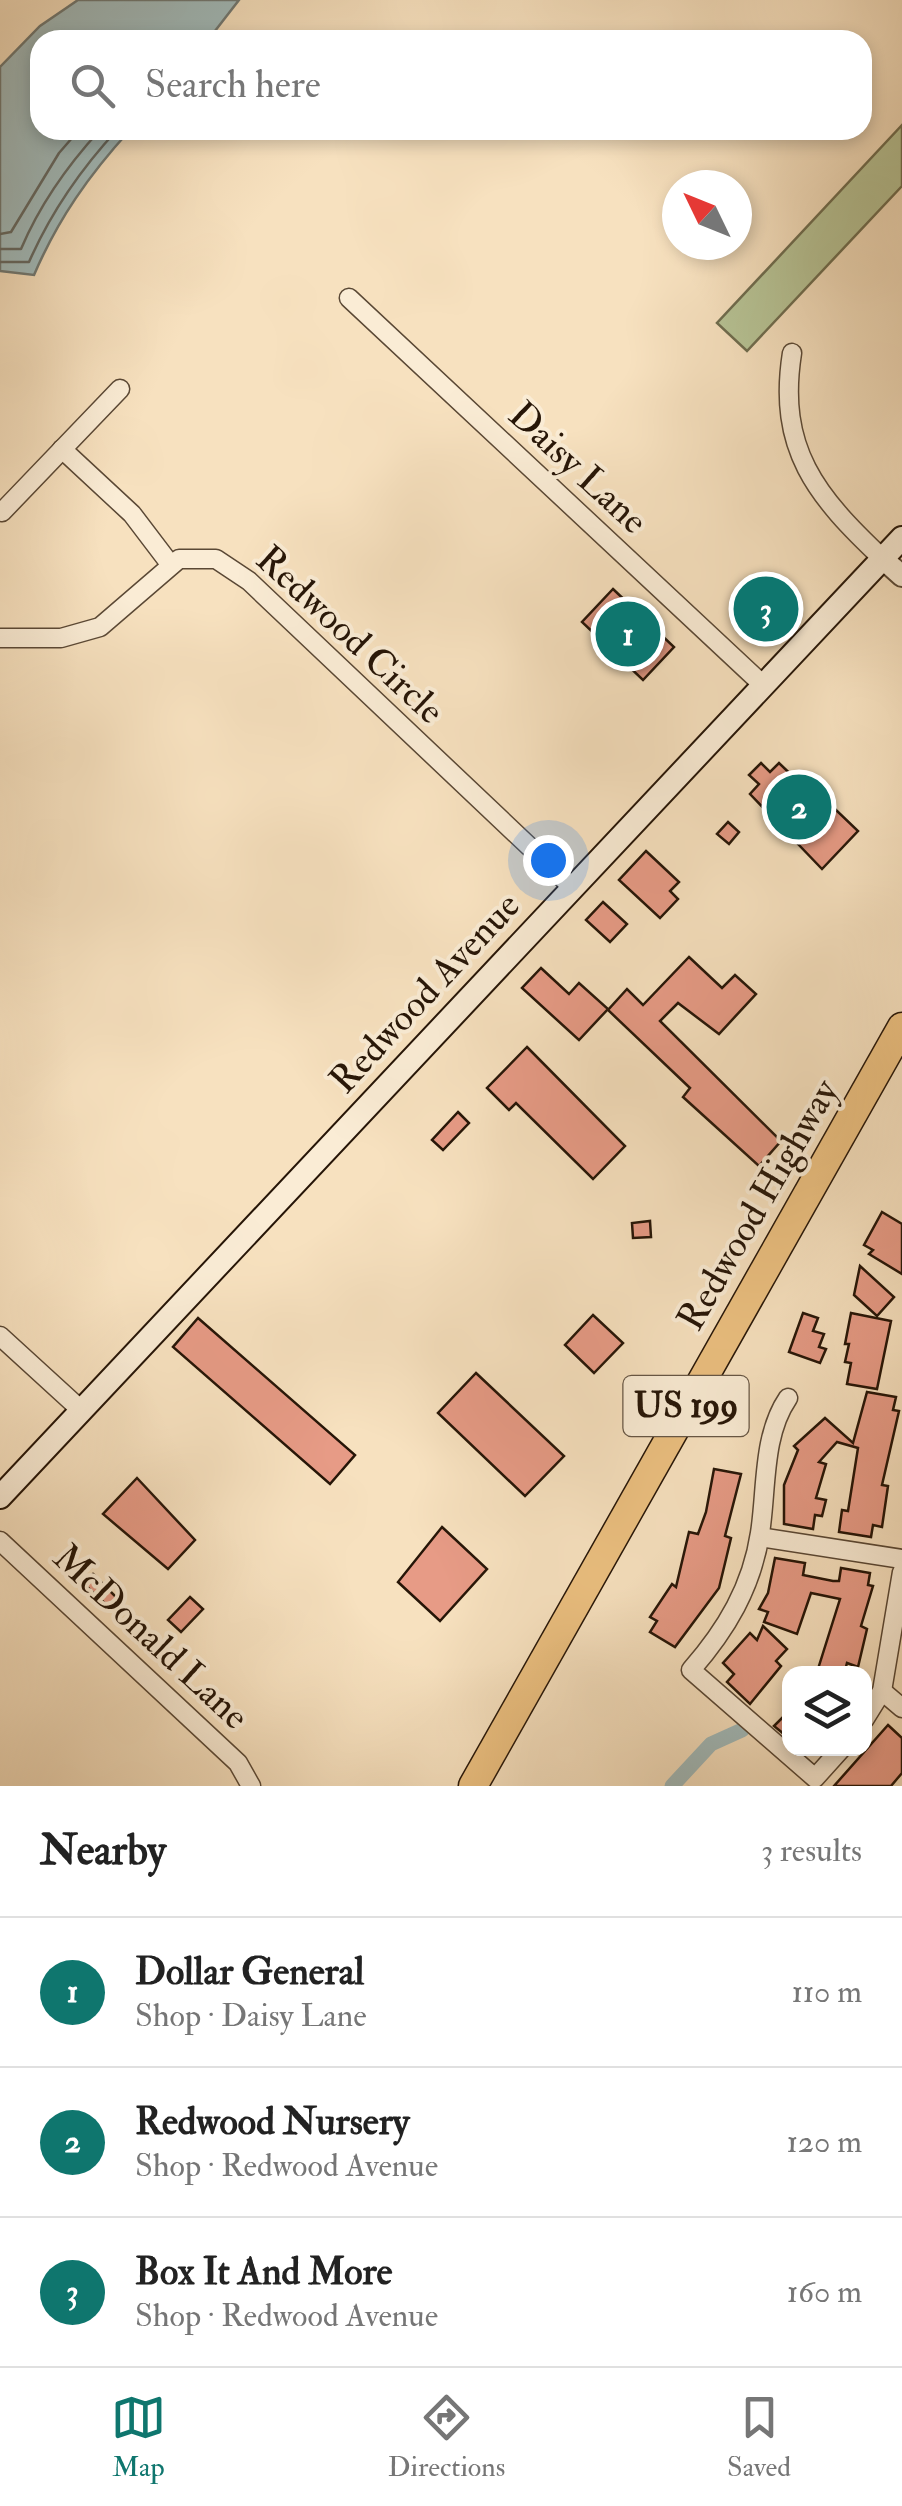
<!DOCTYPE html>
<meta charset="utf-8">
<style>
:root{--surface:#fff;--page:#f6f6f6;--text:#222;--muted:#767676;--line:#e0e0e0;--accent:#0f766e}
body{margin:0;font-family:"IM FELL Double Pica",serif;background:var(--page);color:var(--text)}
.controls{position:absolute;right:30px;bottom:30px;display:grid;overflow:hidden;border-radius:20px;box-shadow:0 5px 15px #0003}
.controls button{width:90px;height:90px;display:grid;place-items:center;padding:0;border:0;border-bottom:2px solid var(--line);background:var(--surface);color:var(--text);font:50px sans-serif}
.compass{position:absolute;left:662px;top:170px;width:90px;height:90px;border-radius:50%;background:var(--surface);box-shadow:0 5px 15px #0003;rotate:313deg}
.you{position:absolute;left:548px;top:860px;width:35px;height:35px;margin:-25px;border:8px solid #fff;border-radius:50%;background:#1a73e8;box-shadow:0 0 0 15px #1a73e833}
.badge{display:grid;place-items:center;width:65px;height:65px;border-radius:50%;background:var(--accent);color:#fff;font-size:32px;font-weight:700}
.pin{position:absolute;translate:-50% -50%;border:5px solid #fff;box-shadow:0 2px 10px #0006}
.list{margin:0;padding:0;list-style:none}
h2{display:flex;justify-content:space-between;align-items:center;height:130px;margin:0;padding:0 40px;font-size:42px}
h2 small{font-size:32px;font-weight:400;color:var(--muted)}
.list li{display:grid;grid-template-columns:65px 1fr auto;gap:30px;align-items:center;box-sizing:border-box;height:150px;padding:0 40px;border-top:2px solid var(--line)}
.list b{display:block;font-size:38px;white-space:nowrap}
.list p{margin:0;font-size:32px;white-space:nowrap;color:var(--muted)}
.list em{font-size:32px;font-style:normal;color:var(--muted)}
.icon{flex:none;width:55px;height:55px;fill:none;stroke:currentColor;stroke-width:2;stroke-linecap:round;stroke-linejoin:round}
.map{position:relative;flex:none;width:902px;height:1786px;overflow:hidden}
.search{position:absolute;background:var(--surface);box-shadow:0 5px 15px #0003;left:30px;right:30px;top:30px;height:110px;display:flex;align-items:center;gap:25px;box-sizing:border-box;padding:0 35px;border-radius:30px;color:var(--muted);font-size:38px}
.sheet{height:580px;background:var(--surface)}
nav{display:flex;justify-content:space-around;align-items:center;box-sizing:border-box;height:140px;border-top:2px solid var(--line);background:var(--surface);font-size:28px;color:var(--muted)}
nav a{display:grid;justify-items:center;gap:5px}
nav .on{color:var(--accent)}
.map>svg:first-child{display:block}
.green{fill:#b7c496;stroke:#6e6c4e;stroke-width:2.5}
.water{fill:#a1bbbc;stroke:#707974;stroke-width:2.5}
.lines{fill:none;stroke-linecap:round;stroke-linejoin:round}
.shore{stroke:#646862;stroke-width:2.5}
.canal{stroke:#a1bbbc;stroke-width:15}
.building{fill:#e79b86;stroke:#261507;stroke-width:2.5}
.minor-casing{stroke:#5a4835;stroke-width:21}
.tertiary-casing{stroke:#5a4835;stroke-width:24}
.secondary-casing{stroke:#261507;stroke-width:26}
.trunk-casing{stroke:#261507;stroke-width:31}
.minor{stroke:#faecd5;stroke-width:18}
.tertiary{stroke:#faecd5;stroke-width:20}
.secondary{stroke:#faecd5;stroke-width:22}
.trunk{stroke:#ecc080;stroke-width:28}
.labels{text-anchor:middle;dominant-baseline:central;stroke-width:8;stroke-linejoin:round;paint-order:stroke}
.shield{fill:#faecd5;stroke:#665645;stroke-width:2.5}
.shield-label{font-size:35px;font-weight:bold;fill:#261507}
.street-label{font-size:38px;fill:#261507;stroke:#faecd5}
</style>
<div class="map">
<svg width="902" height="1786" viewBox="0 0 902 1786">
<rect width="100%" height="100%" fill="#f7e1bf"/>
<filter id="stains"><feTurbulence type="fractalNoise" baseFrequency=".002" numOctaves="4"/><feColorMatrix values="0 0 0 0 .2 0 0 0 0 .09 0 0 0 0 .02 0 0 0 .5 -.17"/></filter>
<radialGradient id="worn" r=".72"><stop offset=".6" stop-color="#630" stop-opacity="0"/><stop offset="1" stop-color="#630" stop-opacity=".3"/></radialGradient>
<polygon class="green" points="902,125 902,186 747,351 717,323"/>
<path class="water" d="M78,0H239L208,40H40V130H130C89,175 58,219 34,275L0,271V67L40,26Z"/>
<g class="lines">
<g class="shore">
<polyline points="0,234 11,232 59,153 79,130"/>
<path d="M0,249H21C40,204 67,166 100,130"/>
<path d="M0,262H29C51,212 79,171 117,130"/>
</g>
<polyline class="canal" points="672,1786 711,1744 742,1730"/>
</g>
<g class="building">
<polygon points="613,589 674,647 643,680 582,622"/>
<polygon points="761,763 770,772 779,763 806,789 810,785 858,831 822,869 750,794 759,784 749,775"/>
<polygon points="728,822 739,832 729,844 717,834"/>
<polygon points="646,851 679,882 670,891 678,899 660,918 619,880"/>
<polygon points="603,902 627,924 610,942 586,920"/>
<polygon points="689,957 722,988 735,975 756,994 719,1034 678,1003 660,1021 781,1141 759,1166 683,1097 690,1088 608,1010 627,989 643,1005"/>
<polygon points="541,968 569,994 579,983 608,1009 579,1040 522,988"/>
<polygon points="527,1047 625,1146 593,1179 516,1103 509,1110 487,1088"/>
<polygon points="458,1112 469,1123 443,1150 432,1140"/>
<polygon points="882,1212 902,1224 902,1274 869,1254 873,1250 864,1245"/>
<polygon points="650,1221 651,1237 633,1238 632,1223"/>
<polygon points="860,1266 894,1297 877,1316 854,1295"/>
<polygon points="803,1313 818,1318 813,1331 824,1334 819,1347 826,1349 820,1363 789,1352"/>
<polygon points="851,1313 891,1321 877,1389 847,1384 851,1363 845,1362 849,1344 845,1344"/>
<polygon points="593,1315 623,1343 594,1373 565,1345"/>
<polygon points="198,1318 355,1455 330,1484 173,1347"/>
<polygon points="476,1373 564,1456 525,1496 438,1413"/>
<polygon points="867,1392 896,1397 893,1410 899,1411 882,1485 888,1486 882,1527 873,1525 871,1537 839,1532 842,1510 848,1511 858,1448 837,1442 819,1462 826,1464 816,1498 826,1500 822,1516 815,1515 813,1529 784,1524 784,1485 798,1450 794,1446 825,1418 853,1443"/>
<polygon points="714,1469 741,1474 725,1536 731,1538 726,1559 719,1588 675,1647 650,1632 657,1621 650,1617 672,1584 676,1587 689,1532 698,1534 706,1512"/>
<polygon points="137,1478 195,1540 168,1569 103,1514"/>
<polygon points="442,1527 487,1569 440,1621 398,1582"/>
<polygon points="775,1558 805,1563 803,1575 833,1581 839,1581 841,1568 870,1573 868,1585 873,1586 861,1626 867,1629 858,1667 847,1663 844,1674 818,1669 840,1599 811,1593 797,1634 764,1622 768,1612 759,1609 768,1593"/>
<polygon points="93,1574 120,1601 112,1610 84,1584"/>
<polygon points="190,1597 203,1609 181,1632 168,1620"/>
<polygon points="763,1626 787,1649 776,1661 781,1666 750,1704 727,1682 734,1674 723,1663 750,1633 757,1640"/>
<polygon points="790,1710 790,1739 774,1726"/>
<polygon points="888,1725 902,1738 902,1773 891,1786 834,1786"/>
</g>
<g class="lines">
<defs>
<g id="minor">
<polyline points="349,298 763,685"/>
<path d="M792,353C777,449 816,496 883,559"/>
<polyline points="62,449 132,514 170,564"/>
<polyline points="2,512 120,389"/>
<polyline points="0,638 61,638 100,627 179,559 216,559 249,581 572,887"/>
<polyline points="0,1336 81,1410"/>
<path d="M788,1398C762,1436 767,1489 760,1533C752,1587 726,1630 691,1670L815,1778L842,1748"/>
<polyline points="760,1537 902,1559"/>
<polyline points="0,1541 238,1763 251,1786"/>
<polyline points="882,1691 902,1708"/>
<polyline points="864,1720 882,1691 902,1572"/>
</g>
<polyline id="tertiary" points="883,559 902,576"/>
<polyline id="secondary" points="0,1497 902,538"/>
<polyline id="trunk" points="473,1786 902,1027"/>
</defs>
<use href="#minor" class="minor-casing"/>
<use href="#tertiary" class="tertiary-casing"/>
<use href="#secondary" class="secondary-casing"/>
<use href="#trunk" class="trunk-casing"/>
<use href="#minor" class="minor"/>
<use href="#tertiary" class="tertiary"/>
<use href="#secondary" class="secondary"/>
<use href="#trunk" class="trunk"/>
</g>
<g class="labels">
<rect class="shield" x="623.5" y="1376" width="125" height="60" rx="8"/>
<g class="shield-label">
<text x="686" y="1406">US 199</text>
</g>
<g class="street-label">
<text transform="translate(578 468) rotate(43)">Daisy Lane</text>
<text transform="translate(350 635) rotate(43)">Redwood Circle</text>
<text transform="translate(425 993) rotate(-47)">Redwood Avenue</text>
<text transform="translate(758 1205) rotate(-60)">Redwood Highway</text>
<text transform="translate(151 1637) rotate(43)">McDonald Lane</text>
</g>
</g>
<rect width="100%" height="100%" filter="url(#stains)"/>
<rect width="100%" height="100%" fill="url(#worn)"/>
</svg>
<div class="controls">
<button><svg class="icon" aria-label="layers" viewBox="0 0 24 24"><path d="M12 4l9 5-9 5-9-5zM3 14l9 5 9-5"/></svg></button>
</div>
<svg class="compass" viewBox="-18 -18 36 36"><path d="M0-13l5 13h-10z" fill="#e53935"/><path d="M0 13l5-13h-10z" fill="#767676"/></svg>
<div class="you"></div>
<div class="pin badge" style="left:628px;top:634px">1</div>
<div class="pin badge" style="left:799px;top:807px">2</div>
<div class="pin badge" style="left:766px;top:609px">3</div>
<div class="search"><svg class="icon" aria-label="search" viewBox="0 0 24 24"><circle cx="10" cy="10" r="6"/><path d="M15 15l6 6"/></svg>Search here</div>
</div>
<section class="sheet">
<h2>Nearby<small>3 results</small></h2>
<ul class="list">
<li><span class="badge">1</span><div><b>Dollar General</b><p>Shop · Daisy Lane</p></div><em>110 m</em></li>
<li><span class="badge">2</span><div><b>Redwood Nursery</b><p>Shop · Redwood Avenue</p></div><em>120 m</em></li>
<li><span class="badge">3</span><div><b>Box It And More</b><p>Shop · Redwood Avenue</p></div><em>160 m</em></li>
</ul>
</section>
<nav>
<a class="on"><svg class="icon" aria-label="map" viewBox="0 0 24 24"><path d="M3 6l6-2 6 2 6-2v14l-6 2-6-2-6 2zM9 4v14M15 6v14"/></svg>Map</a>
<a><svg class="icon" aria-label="directions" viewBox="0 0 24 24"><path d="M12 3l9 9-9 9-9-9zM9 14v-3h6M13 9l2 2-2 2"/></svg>Directions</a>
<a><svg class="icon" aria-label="saved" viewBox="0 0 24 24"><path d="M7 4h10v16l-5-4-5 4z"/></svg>Saved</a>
</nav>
